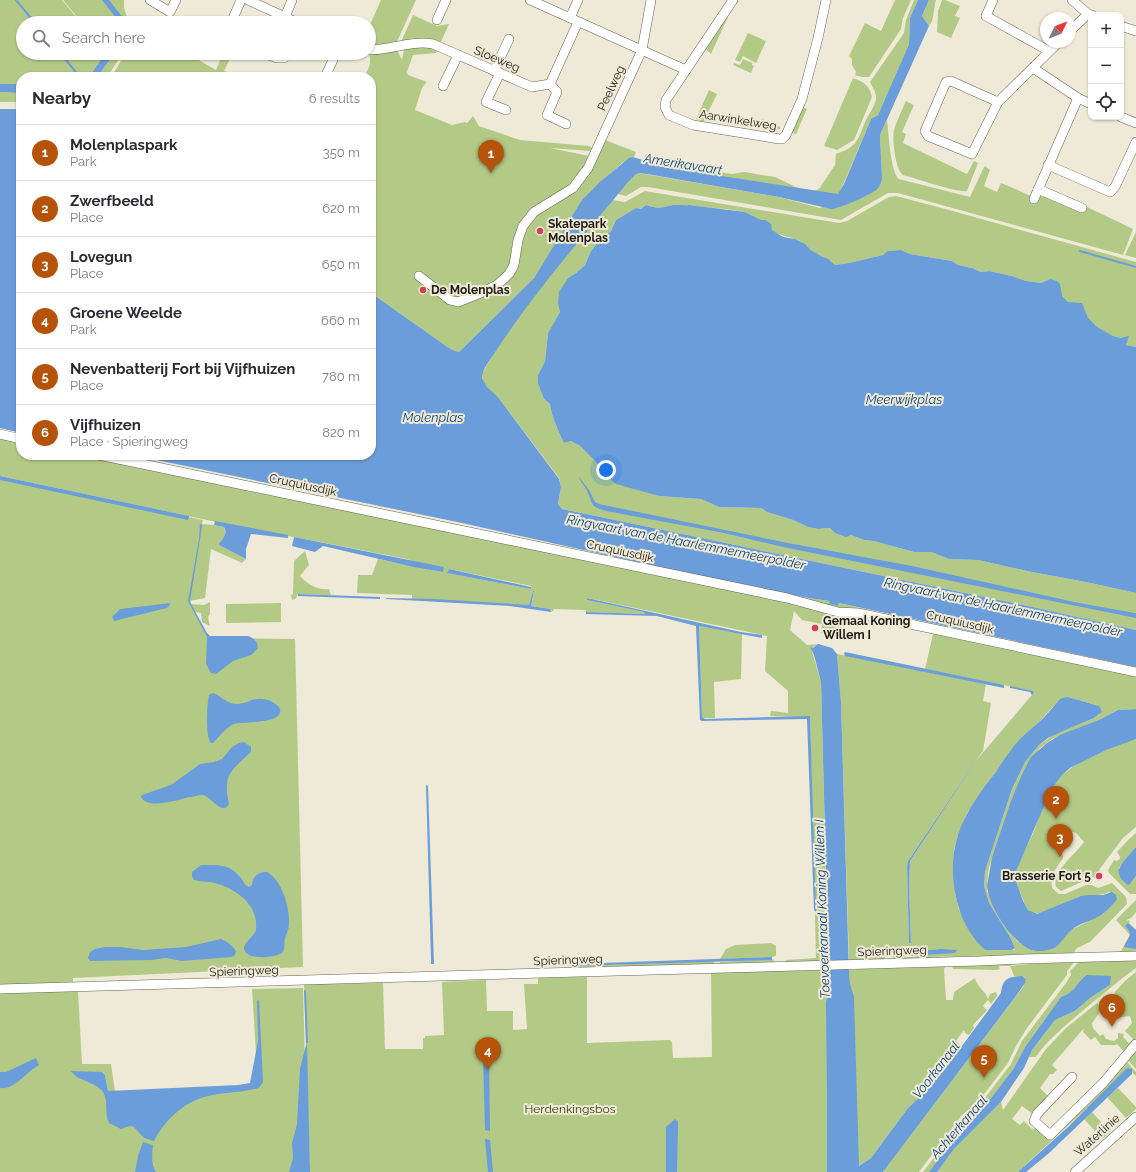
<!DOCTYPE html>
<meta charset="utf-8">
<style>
:root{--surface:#fff;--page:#f7f7f7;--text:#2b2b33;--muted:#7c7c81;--line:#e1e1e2;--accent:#b45309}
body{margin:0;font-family:Raleway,sans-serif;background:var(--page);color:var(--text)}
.controls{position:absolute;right:12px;top:12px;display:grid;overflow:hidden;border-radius:8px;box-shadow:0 1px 3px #0004}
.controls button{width:36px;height:36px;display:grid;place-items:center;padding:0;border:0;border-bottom:1px solid var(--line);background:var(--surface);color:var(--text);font:20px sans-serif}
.compass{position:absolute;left:1040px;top:12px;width:36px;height:36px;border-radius:50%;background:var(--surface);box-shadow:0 1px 3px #0004;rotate:47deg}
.you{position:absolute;left:606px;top:470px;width:14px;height:14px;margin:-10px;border:3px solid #fff;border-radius:50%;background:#1a73e8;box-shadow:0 0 0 6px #1a73e833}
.badge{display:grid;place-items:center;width:26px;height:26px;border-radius:50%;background:var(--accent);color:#fff;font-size:13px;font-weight:700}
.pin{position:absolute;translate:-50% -33px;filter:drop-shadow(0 1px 2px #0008)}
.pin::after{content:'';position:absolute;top:21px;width:14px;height:12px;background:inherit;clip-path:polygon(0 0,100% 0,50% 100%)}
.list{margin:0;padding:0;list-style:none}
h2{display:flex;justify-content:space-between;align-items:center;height:52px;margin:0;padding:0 16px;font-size:17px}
h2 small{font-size:13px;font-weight:400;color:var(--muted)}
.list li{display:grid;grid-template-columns:26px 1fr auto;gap:12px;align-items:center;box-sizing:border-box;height:56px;padding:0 16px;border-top:1px solid var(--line)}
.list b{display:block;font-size:15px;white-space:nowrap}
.list p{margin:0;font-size:13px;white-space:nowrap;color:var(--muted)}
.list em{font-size:13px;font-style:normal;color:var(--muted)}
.icon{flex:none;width:22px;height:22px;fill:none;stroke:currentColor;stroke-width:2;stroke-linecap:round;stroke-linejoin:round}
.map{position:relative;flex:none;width:1136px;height:1172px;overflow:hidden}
.search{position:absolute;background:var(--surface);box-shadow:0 1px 3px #0004;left:16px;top:16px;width:360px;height:44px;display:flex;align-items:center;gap:10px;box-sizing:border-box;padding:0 14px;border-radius:22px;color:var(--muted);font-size:15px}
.panel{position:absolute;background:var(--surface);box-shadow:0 1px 3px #0004;left:16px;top:72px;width:360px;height:388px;border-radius:16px}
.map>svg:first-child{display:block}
.green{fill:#b3ca87;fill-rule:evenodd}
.water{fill:#6b9dda}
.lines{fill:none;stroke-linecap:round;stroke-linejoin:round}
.stream{stroke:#6b9dda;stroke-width:2}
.minor-casing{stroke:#676352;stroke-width:10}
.minor{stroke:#fff;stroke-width:9}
.poi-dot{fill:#d1415a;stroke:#efead7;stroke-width:1.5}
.labels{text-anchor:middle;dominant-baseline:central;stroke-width:4;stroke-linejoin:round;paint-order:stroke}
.street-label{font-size:12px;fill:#1d1b14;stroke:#efead7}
.poi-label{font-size:12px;font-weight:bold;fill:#1d1b14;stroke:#efead7;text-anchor:start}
.park-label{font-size:12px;fill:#314006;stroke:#efead7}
.water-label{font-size:13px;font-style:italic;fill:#10437b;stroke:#efead7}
</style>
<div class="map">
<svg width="1136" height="1172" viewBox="0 0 1136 1172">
<rect width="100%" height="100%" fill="#efead7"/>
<g class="green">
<polygon points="0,0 62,0 81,23 23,23 23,53 105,53 105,56 102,58 89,77 21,77 21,84 0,84"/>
<polygon points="63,0 124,0 124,8 129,23 82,23"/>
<polygon points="381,0 416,0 395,46 402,60 404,49 416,47 413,38 401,42 413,15 437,26 449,24 436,53 413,55 407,72 408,75 427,82 422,88 415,110 452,125 465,122 467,123 473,116 479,126 520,140 589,146 592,148 590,151 550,148 594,157 605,140 636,152 634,157 622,163 586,196 534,278 459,352 455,351 449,348 371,293 371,77 365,77 370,64 369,27"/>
<polygon points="895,0 911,0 903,18 901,29 869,77 862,77 855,75 856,72 852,65 852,59 849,56 865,23 881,31"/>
<path d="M914,0H918L910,18L909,44L878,115L871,119L840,192L838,194L836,195L814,191L819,189L835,165L836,154C859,146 857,140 866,120C869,114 874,107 876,100C877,94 873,88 870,82L904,33L906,20Z"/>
<path d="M929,0H936C933,9 935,19 929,26L922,16Z"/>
<polygon points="942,0 945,0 960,6 955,16 960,18 951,38 937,32 938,11"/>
<polygon points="726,16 728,17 711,54 704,48"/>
<polygon points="748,33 766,41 756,63 743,56 740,62 735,60"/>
<polygon points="115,53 123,53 107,77 97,77"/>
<polygon points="126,53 185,53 188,57 188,54 216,70 223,53 233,53 224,71 242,77 111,77"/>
<polygon points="743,59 752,63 752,65 754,66 751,73 733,65 734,63 740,65"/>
<path d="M853,78C864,82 869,85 872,97L854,140L837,150L824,146Z"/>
<polygon points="709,90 717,94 703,123 698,122 699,120 696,119"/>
<polygon points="0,92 21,93 21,102 0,102"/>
<path d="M906,101L914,105L902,132L906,134L903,143L967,174L974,161L978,163L967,191C957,193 915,178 903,175C895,169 892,139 894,130C897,120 902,110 906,101Z"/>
<polygon points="801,106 807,109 796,134 790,132"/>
<polygon points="762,119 780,127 780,129 775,130 758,127"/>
<path d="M887,120C889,133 890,171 899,179L970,197L984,167L985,166L990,170L984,186L997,192L1001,183L1031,196L1029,201L1036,203L1039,197L1044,196L1085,206L1133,229L1123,255L898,193H888L841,220L648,187H641L626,196L618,194C623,187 630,177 639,173L779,197L820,208L882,178L880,135Z"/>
<polygon points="646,154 676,166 687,164 725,173 732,174 744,172 775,177 800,189 669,168 643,160"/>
<path d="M645,191L839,223L847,221L889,197L896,196L949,210L1136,262V347L1126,345L1128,337C1126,337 1122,338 1119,338C1102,336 1074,310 1062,297C1058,291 1054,285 1050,279L1041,283L1026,281L1012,276L998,273L989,271L981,272L972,268L958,265L952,261L910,254L901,250L889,251L883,255L849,263L835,265C829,259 821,257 814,252C808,248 804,243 797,240C788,236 780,236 771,230C762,224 755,215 744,212C726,208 707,208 689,205C684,206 678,204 673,205C660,208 659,209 646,205L641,209L636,208L616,220L611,231L599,241L591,251L585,265L576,273L568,278L558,304L560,312L548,333L545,361L538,375V384L544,399L550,404C552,418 558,430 564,443L571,441L580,446L596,462L606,475L659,496L701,499L719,507L761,508L767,512L793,520L808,527L818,529L830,528L835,533L851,535L864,540L874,541L914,552H931L949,559L978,560L1032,572L1086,582L1136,593V630L1037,608L562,509L558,504L561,487L559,478L498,397C491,391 482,385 482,374C517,311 567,256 613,200L625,202Z"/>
<polygon points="1136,232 1136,258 1125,255"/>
<path d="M0,437L21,442V455H85L848,615L842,638L821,633L822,624L802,620L794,611L790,630L807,645L818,644L812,648H811L821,682L828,958H823V962L785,963L786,960L816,958L810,717L770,716L771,711L788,713V691L765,671L767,636L588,598L587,600L645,612V614L586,612L585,610L554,609L553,611L551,612L550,609L531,606L534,592L533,591L529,606L412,599V595L357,593L358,575H372L378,559L443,572L407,559L207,520L0,476ZM449,569L531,586V589L448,573Z"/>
<polygon points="0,478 203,520 202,524 214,525 224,527 226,534 219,545 246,559 242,563 211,549 205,598 190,601 191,604 204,605 210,602 210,614 208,617 210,626 202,622 201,613 195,612 209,638 295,639 303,967 73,978 73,991 78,991 82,1064 111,1064 115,1091 108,1091 105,1075 102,1072 78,1072 99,1079 109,1095 258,1085 252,989 303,988 308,1172 0,1172"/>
<path d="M305,551L309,565L300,576C307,584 318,591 329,589L331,595L298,594L295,599L292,600L291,595L293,594L294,561Z"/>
<path d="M808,598L830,601V604L838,606L839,603L869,610C850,609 825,609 808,598Z"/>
<polygon points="281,603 281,622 226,623 226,604"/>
<polygon points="699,626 742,634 741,679 714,682 715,718 702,718"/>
<path d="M933,634L1136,677V709L1118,710L1101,719L1052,739L1040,748L1023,772L992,857L988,872L987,891L995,908L1011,934L1017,941L1033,951L1057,946L1071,930L1103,914L1117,900L1109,892C1099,897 1089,894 1079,897C1068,901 1041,917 1032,913C1027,910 1024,903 1022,897C1018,888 1015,880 1016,871C1020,856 1029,843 1035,829C1040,815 1044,799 1052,786C1067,764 1111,746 1136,739V827L1123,838L1099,870L1103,876L1099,881L1093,877L1061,891L1056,887C1051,872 1076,854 1084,842L1076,833L1071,831L1061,851L1063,856V858L1051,876L1052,888L1059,894H1065L1086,885H1091L1098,888L1112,883L1126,897L1127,904L1090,942L1077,948L1073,954L931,957L930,959L894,960L893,957H913L941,949L894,953L892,954L860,953L858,957H885L886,960L849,961L841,702L837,654L986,684L983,701L991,703L983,751L975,762L908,861L907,866L909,943L911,942L909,883L910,861L976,761L1034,693L1033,691L925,669ZM1068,697L1099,706L1100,714L1094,718L1055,734L1039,745L1025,762L1012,789L988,862L985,872L984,886L989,903L1010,937L1015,948L1014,950H985L959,910L956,897L953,866L954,849L957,838L967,813L986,785L1019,740L1039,722L1059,700Z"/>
<polygon points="1136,833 1136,847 1119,868 1130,884 1136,876 1136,894 1130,894 1109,873 1108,870 1114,860 1117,861 1120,859 1120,857 1117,852 1129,839"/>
<polygon points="1136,900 1136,912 1131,918 1126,920 1127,921 1129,920 1130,922 1129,923 1136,930 1136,953 1120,953 1130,935 1116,920"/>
<polygon points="771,943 776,946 776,956 772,957 720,959 726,949 735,945"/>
<polygon points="772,959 776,963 721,965 720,962"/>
<path d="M1136,960V968C1117,982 1098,998 1080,1013C1064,1027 1047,1040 1036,1057H1028L1032,1050L1055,1020L1075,1011L1090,998L1110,985L1083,978L1070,993L1061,997L1025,1047L1014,1068L985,1106L978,1113L971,1117L962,1127L929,1172H923L963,1119L978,1107L1011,1064L1022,1041L1066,983L1071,975L1070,971L1079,962Z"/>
<polygon points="715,961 713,964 570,968 571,964 573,964 573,966"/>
<path d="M1075,961L1067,971V975L1027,1028L1016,1046L1008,1063L978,1102L961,1116L919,1172H883L1023,987L1026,979L1024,977L1014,976L1010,966H999L1000,969L997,970L953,969L952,966H946L944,969L946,1000H953L954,992L975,978C978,989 985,990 988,999L990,994L996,992L997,996L991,1004L988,1000L983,1006L987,1010L973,1025L974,1028L969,1035L965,1033L964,1030L956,1041L962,1046L948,1065L927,1090L908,1108L871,1158L859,1166L858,1159L845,1172H310L304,984L383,983L385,1049H423V1038H425V1036L444,1035L442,982L486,980L487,1011H513V1030L527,1029L524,984H538V979L539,978L587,977V1043L670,1040L672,1043L673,1058L712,1057L711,973H719V971L855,970L857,969L932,967L934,965L1010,963L1011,966C1032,963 1055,963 1075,961Z"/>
<path d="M1136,972V1069L1126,1058L1128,1056L1117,1044L1115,1045H1101L1095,1037L1091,1040L1083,1032L1084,1028L1052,1065L1057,1070L1053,1074H1050L1040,1088L1048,1096L1034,1115L1022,1106L1012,1119L1020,1125L1024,1121L1033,1130L1036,1126L1048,1137L1123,1066L1126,1061L1136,1072V1076L1131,1071L1132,1069L1103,1093L1018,1172H937L954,1149L1001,1102L1003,1110L1046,1049L1066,1028L1097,1003L1099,1005V1002L1104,998L1114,1003L1115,1000L1119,999L1114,993L1125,981ZM1113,1007L1112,1015L1116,1018L1130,1016L1132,1023L1125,1031L1133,1039L1129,1043L1123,1037L1124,1034L1118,1033V1038L1114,1041L1106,1039L1103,1034L1100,1036L1093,1028L1092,1023L1101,1011Z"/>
<polygon points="1118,1088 1136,1107 1136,1109 1126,1118 1107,1097"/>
<polygon points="1092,1112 1110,1132 1102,1139 1084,1119"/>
</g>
<g class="water">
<polygon points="102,0 109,0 127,23 120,23"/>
<path d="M918,0H929L922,16L929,26L880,135L882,178C881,183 880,187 876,190C868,196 841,208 831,209L779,197L647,174L639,173L635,175L628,182C583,237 535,291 496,351C491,359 482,369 482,378L487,387L498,397L559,479L561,487L558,504L562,509L1037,608L1136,630V667L839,603L838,606L829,604L830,601L808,598L710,578L462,523L132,455H371V293L449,348L455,351L459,352L534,278L582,200L600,182L629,158L633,157L669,168L838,194L844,184L871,119L878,115L909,44L910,18Z"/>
<polygon points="105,53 115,53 97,77 89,77 102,58 105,56"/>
<polygon points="0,84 21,84 21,93 0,92"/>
<polygon points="0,109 21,109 21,433 0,428"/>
<path d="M646,205C659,209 660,208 673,205C678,204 684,206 689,205L745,212L761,220H766L771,224L772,230L783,237L795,239L805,244L811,250L821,256L828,259L835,265L849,263L883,255L888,251L901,250L910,254L952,261L958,265L972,268L981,272L989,271L998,273L1012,276L1026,281L1041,283L1050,279L1057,281L1060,284L1062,296L1068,302L1082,303L1088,318L1097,327L1113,336L1120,338L1129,336L1126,345L1136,347V593L1086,582L1032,572L978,560L949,559L931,552H914L874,541L864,540L851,535L846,537L835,533L830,528L818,529L808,527L793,520L767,512L761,508L719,507L701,499L659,496L616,484L606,475L596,462L580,446L571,441L564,443C558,430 552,418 550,404L544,399L538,384V375L545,361L548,333L560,312L558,304L559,292L568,278L576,273L585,265L591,251L599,241L611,231L616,220L636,208L641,209Z"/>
<polygon points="0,476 189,516 188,520 0,480"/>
<path d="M579,477L589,490L595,502L599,504L788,543L912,566L1074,602L1134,613H1136V618L783,547L724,533L606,511C588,506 594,503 586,489C584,485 581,482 579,478Z"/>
<path d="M215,521L288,535V538L251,534L246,549V559L219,545V544C223,538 228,534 224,527L214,525Z"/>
<path d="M200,524L202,525L201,533L190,601L191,604L207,633L210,636H248C254,638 258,642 258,648L251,655L233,661L216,674L211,673L206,664L207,637L188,601L199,539Z"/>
<polygon points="294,537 444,567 443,572 414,567 323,546 315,552 292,546"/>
<polygon points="449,569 531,587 531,589 447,573"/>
<polygon points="533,591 534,591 531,606 550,609 551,612 510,606 386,599 386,598 435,599 529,605"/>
<polygon points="298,594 380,597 380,599 298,596"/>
<polygon points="587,598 741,632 762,635 762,638 699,626 702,717 705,719 810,716 816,912 814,910 807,719 702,721 700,720 696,626 657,616 586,614 586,612 645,614 644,612 587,600"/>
<polygon points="171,603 167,608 114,621 112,617 120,609"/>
<path d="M818,644L832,648L837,654L841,702L849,974L850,984L854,997L859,1166L871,1158L908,1108L927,1090L948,1065L1001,993C1003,978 1008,977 1022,976L1026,979L1025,983L1016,996L883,1172H827V1096L826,1003L829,985L821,682L814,655L810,647L813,648Z"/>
<polygon points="845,652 1004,685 1004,688 845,656 844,654"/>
<polygon points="1010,686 1033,691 1034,693 976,761 910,861 909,883 911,943 909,943 907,866 908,861 975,762 1032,695 1030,692 1010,688"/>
<path d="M213,693C221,696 226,703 235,704C249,705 254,694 271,701C274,703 279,706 280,709C284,725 242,721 234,724C225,728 220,736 213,743H211C205,737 207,704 209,695Z"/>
<path d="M1068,697L1099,706L1102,712L1094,718L1063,731L1048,738L1039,745L1025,762L1012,789L988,862L985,872L984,886L989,903L1010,937L1015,948L1012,950H985C966,932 958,912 954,886C948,838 967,809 995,773C1003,761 1011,749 1020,739C1026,733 1032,728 1038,723C1046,716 1052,708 1059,700L1062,698Z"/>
<path d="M1136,709V739L1106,750L1070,768L1062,775L1052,788L1016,871V881L1023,901L1028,910L1037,914L1081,896L1089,895H1103L1112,892L1116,895L1117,900C1113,904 1109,909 1104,913C1095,920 1083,922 1074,928C1066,933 1061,946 1052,949C1046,951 1036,952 1031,950C1011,941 989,907 987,886L992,857L1011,801L1023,772L1031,757L1047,743L1060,735L1101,719L1118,710Z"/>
<path d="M244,742L251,747V752C232,770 222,774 229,804C221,817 211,795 202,795C197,795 193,798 189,797C177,800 148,810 141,797L142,795L171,785L200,764L214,762L222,759L232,747L239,743Z"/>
<polygon points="426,785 428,786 434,964 431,964 431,959"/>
<polygon points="1136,847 1136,876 1130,884 1128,885 1121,879 1118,871 1123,862"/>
<path d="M201,865C218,865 229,863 241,878C244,882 244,885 249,887L252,885C252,877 259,871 267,872C282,880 290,908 289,924C289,930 286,934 285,939C284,944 285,948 283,952C277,958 246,961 244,949C243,942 255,937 256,929C259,903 232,886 210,882C205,882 200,881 194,880L192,876V872Z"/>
<path d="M1128,923L1136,930V949L1124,947C1127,937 1135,936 1125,926Z"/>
<path d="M221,939C228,942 232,945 236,951L235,955L232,957L182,961L166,958L151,960L90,961L88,958L90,952L95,949L105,947H120L143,950L186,947Z"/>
<polygon points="941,949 957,950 955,953 893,957 892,954 894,953"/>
<polygon points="772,957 772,960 770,960 572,966 573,964"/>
<path d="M1087,975L1111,976L1110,985L1090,998L1075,1011L1055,1020L1032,1050L1024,1068L1001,1102L954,1149L937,1172H929L962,1127L971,1117L978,1113L985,1106L1014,1068L1025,1047L1061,997C1077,991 1075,983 1087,975Z"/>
<path d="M259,1000L263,1082L259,1088C244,1092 229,1092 213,1095C187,1099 166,1118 154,1141L144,1138L134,1127L130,1126L121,1129L109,1123C104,1113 109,1102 103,1092C95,1081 78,1082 71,1071L102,1072L105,1075L108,1091L238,1085L250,1083L258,1041L257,1001Z"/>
<polygon points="307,1042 310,1172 289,1172 293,1158 292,1143 297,1124 300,1068"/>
<polygon points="483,1057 489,1057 490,1131 485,1130"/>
<path d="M36,1058L39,1065C26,1072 15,1090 0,1088V1072H6Z"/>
<polygon points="1127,1068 1132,1069 1132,1074 1048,1154 1026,1172 1018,1172 1068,1127"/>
<polygon points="675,1119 678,1122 678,1125 677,1172 666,1172 666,1127"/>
<polygon points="485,1139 490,1140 493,1172 488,1172"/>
<path d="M143,1142L153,1145C152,1154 151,1164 156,1172H135L138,1156Z"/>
</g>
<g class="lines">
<g class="stream">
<polyline points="16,0 35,23"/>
<polyline points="60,53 80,77"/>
<polyline points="1080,251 1136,267"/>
<polyline points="305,991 307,1042"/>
</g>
<defs>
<g id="minor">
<polyline points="150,0 170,12 176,0"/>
<polyline points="248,0 298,23"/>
<polyline points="530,0 686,70"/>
<polyline points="733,0 666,100 665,107 669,115 693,125 779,139 782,139 786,135 802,99 818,38 826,0"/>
<polyline points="993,0 986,16 1049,51"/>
<polyline points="1072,0 1088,14 1092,15"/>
<polyline points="285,17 292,0"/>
<polyline points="570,18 578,0"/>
<polyline points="437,20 446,0"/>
<polyline points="231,23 241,0"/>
<polyline points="1121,26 1136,31"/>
<polyline points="1070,31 1088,14"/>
<path d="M369,50C391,50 411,40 433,44L532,87L550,84L578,22"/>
<polyline points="264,53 277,58 284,58 286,53"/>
<polyline points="1033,68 1078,98 1091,104"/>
<polyline points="494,71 509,39"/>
<polyline points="500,73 486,102 506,110"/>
<polyline points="326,75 336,53"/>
<polyline points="550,84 557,92 547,115 566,124"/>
<polyline points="443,86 458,55"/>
<polyline points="998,102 951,81 946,82 925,131 928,136 972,154 998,102 1059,42"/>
<polyline points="1121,117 1136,123"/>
<polyline points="1048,165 1110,192 1115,187 1136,142"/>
<polyline points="1038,189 1082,208"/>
<polyline points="1034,199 1078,98"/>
<polyline points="419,276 450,300 458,302 483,292 497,285 509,274 514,265 518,240 523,226 534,212 573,188 588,168 642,50 651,0"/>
<polyline points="0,434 21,439"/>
<polyline points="99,455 787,598 838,612 858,613 1136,672"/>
<polyline points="0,989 544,973 979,961 1023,959 1136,956"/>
<polyline points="1072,1077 1037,1114 1034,1121 1050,1135 1103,1083 1136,1044"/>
<polyline points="1075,1172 1136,1117"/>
</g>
</defs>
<use href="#minor" class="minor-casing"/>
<use href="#minor" class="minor"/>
</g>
<g class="poi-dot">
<circle cx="540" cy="231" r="4"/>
<circle cx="423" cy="290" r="4"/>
<circle cx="815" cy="628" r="4"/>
<circle cx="1099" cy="876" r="4"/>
</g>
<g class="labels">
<g class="street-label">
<text transform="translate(497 59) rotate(23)">Sloeweg</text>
<text transform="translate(611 88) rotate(-65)">Peelweg</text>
<text transform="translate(738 120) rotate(9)">Aarwinkelweg</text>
<text transform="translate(303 485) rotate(12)">Cruquiusdijk</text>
<text transform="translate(620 551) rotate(12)">Cruquiusdijk</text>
<text transform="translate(960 622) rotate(13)">Cruquiusdijk</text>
<text transform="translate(892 951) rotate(-2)">Spieringweg</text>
<text transform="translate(568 960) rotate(-2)">Spieringweg</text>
<text transform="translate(244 971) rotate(-2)">Spieringweg</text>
<text transform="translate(1097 1135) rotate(-42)">Waterlinie</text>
</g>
<g class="poi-label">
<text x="548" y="224">Skatepark<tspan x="548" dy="14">Molenplas</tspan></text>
<text x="431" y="290">De Molenplas</text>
<text x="823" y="621">Gemaal Koning<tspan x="823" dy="14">Willem I</tspan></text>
<text x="1091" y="876" text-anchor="end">Brasserie Fort 5</text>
</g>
<g class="park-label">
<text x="570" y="1109">Herdenkingsbos</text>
</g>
<g class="water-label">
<text transform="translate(683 164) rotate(9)">Amerikavaart</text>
<text x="904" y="399">Meerwijkplas</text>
<text x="433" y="417">Molenplas</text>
<text transform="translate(686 542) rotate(11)">Ringvaart van de Haarlemmermeerpolder</text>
<text transform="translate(1003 607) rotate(12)">Ringvaart van de Haarlemmermeerpolder</text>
<text transform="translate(822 909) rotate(-92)">Toevoerkanaal Koning Willem I</text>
<text transform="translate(936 1070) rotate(-52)">Voorkanaal</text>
<text transform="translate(959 1127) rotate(-49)">Achterkanaal</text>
</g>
</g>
</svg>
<div class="controls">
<button>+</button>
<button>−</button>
<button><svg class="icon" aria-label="locate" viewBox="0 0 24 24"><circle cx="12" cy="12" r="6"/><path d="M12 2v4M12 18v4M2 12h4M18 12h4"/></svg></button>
</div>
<svg class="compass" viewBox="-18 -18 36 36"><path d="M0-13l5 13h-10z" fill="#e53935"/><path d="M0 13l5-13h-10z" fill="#7c7c81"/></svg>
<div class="you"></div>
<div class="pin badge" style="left:491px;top:173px">1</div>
<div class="pin badge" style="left:1056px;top:819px">2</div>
<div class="pin badge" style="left:1060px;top:857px">3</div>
<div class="pin badge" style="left:488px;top:1070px">4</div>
<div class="pin badge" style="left:984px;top:1078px">5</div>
<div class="pin badge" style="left:1112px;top:1027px">6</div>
<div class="search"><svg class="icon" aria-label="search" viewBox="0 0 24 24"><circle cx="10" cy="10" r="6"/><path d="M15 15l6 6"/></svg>Search here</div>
<section class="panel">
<h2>Nearby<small>6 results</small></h2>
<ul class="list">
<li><span class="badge">1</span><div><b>Molenplaspark</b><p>Park</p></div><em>350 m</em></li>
<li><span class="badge">2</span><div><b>Zwerfbeeld</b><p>Place</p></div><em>620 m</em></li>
<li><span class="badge">3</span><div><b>Lovegun</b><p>Place</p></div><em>650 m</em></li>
<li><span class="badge">4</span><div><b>Groene Weelde</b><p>Park</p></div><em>660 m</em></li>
<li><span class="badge">5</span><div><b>Nevenbatterij Fort bij Vijfhuizen</b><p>Place</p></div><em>780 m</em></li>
<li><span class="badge">6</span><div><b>Vijfhuizen</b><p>Place · Spieringweg</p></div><em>820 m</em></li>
</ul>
</section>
</div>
